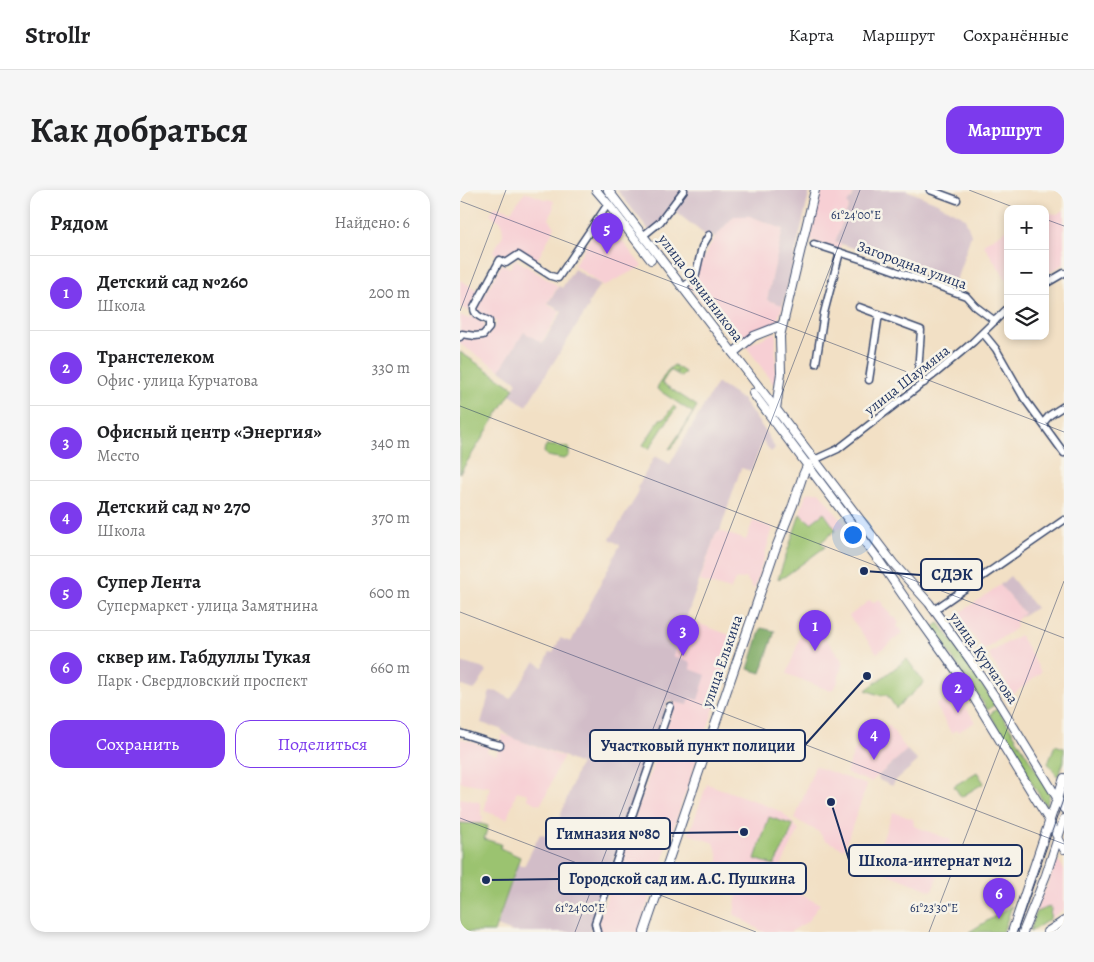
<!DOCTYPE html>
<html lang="ru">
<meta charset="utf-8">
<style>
:root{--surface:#fff;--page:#f6f6f6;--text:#202124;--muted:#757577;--line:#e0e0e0;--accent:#7c3aed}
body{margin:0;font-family:Alegreya,serif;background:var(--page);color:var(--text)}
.controls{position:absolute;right:15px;top:15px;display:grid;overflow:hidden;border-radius:10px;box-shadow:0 2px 8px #0003}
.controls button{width:45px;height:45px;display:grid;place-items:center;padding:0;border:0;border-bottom:1px solid var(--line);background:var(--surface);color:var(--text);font:25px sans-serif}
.you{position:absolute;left:392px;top:344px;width:18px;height:18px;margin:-12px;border:4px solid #fff;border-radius:50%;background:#1a73e8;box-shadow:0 0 0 8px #1a73e833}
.badge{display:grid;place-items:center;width:32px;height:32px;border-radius:50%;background:var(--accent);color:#fff;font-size:16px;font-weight:700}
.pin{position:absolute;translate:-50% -41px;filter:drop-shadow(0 1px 2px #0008)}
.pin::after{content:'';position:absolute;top:26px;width:18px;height:15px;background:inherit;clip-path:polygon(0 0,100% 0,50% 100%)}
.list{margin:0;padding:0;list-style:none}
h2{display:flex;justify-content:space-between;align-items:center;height:65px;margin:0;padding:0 20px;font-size:21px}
h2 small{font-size:16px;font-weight:400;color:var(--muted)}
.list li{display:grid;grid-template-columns:32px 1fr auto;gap:15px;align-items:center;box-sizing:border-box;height:75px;padding:0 20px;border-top:1px solid var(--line)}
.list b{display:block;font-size:19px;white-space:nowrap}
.list p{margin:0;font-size:16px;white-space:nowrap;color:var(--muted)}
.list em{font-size:16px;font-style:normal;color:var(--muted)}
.actions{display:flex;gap:10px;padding:15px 20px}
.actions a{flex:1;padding:11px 0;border:1px solid var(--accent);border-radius:15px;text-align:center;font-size:18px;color:var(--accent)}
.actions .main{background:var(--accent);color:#fff}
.icon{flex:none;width:28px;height:28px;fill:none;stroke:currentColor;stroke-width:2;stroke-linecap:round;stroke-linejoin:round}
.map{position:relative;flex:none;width:604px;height:742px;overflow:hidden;border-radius:15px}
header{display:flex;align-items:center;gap:30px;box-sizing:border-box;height:70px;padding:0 25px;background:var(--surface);border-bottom:1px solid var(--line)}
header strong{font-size:24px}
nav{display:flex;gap:28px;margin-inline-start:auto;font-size:18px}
.intro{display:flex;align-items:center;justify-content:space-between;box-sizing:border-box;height:120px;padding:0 30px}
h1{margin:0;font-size:35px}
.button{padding:12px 22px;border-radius:15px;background:var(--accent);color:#fff;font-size:18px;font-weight:700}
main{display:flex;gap:30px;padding:0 30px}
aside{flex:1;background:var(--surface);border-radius:15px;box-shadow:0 2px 8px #0003}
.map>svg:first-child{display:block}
.built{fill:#f7cfd4}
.industrial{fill:#d2bdc8}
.green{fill:#9bc36f;stroke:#5b7966}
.forest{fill:#7ca962;stroke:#4c6c60}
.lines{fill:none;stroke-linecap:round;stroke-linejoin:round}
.minor-casing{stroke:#3b4a6d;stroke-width:9}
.major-casing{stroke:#3b4a6d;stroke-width:10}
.minor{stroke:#fff;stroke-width:6}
.major{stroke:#fff;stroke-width:8}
.tram{stroke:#1b2f5e;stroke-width:1}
.ticks{fill:none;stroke:#1b2f5e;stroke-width:1;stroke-opacity:0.45}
.labels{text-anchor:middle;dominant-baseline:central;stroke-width:5;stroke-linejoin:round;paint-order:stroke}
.street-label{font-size:15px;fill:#1b2f5e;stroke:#f7f3e8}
.ticks-label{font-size:12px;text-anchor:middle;fill:#1b2f5e;stroke:#f7f3e8;stroke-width:5;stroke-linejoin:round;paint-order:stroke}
.leader{fill:none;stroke:#1b2f5e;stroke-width:2}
.callout-dot{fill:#1b2f5e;stroke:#f7f3e8;stroke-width:2}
.callout{fill:#f7f3e8;stroke:#1b2f5e;stroke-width:2}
.callout-label{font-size:16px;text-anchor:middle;font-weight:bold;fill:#1b2f5e}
</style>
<header>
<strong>Strollr</strong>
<nav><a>Карта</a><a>Маршрут</a><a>Сохранённые</a></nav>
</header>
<div class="intro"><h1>Как добраться</h1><a class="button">Маршрут</a></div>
<main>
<aside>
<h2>Рядом<small>Найдено: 6</small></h2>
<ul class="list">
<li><span class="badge">1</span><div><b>Детский сад №260</b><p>Школа</p></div><em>200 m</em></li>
<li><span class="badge">2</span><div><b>Транстелеком</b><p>Офис · улица Курчатова</p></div><em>330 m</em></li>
<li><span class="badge">3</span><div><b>Офисный центр «Энергия»</b><p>Место</p></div><em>340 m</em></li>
<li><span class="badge">4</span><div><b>Детский сад № 270</b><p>Школа</p></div><em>370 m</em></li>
<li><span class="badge">5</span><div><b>Супер Лента</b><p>Супермаркет · улица Замятнина</p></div><em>600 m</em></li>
<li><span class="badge">6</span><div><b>сквер им. Габдуллы Тукая</b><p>Парк · Свердловский проспект</p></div><em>660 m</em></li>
</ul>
<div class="actions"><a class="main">Сохранить</a><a>Поделиться</a></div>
</aside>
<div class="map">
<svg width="604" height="742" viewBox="0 0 604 742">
<rect width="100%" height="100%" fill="#f7f3e8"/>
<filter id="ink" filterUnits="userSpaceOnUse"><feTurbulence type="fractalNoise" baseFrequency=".02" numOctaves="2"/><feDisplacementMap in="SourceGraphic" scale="10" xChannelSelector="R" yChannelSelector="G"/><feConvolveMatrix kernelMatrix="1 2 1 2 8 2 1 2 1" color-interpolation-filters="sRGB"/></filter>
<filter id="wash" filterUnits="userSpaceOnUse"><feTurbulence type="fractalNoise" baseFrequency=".0096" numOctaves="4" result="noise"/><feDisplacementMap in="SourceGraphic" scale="20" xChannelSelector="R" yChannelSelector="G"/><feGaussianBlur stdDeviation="1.12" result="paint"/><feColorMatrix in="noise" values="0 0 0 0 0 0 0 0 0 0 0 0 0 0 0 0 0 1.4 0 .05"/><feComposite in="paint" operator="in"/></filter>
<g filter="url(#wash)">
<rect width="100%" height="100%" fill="#f2e0c5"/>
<g class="built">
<polygon points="362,0 395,0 391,9 387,14 389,15 375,52 381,54 379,60 350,50"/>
<polygon points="65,2 87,10 88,9 94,11 93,15 94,16 89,29 95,37 76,72 57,62 44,70 33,62 43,45 42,33 30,24 36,16 51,21"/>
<polygon points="604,20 604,74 585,85 585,22 597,24"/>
<polygon points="274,26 290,26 323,39 307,110 323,115 316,134 277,156 251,121 236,105 228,95 255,47"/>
<polygon points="144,28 182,76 144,96 114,75"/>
<polygon points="548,39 548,92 523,54"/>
<polygon points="55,69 98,96 87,114 100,122 81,153 64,142 40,180 0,154 0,149 3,145 22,149 28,146 37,132 16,120 42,74 50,78"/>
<polygon points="0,90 19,101 9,121 0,117"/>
<polygon points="0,125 9,129 11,125 24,132 25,137 21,143 0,142"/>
<polygon points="316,142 315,196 286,156"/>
<polygon points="359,302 385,335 376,340 364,324 351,333 340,324 346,303"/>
<polygon points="293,331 313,338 294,399 286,388 275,390 270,400 240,391 256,343 260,341 286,350"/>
<polygon points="540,395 564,423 556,431 556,438 524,460 497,425"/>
<polygon points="419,409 433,428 435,427 439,433 437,436 443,443 417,463 389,426 410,410 413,413"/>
<polygon points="226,429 278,448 178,742 139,742 139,730 215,512 227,515 238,482 229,479 230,473 212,466"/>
<polygon points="358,439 383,471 377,494 371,501 327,484 340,447 349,444"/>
<polygon points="560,445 581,482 567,494 553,504 528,464"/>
<polygon points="492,505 501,509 515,532 498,542 496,540 491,543 476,515"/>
<polygon points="429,535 447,560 446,561 411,592 386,583 402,540"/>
<polygon points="42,544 98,565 104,566 97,578 87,603 80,615 67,609 68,604 57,601 47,629 24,621 30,597 0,592 0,548 28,557 27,562 36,565 39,558"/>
<polygon points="355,576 407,595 384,659 365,650 359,642 335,629"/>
<polygon points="247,594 290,609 322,622 339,640 313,692 360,714 347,732 330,742 303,742 274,724 277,704 283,683 258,673 258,665 254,653 229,644"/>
<polygon points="0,608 19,612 21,615 21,625 23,628 21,634 0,633"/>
<polygon points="433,622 453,629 454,636 491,650 472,701 421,681 430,657 421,653"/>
<polygon points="599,671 604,680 604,719 590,729 591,719 590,717 583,719 576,722 577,717 589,691 596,673"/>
</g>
<g class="industrial">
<polygon points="157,0 350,0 323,115 307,110 323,39 290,26 274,26 255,47 244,44 212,19 192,44"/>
<polygon points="395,0 446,0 475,12 505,28 511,45 496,91 375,52 389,16 387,14 389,10 392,9"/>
<polygon points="114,79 141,95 137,99 128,114 130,115 119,132 66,216 50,205 57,192 40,180 64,142 82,153 102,122 88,113 99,96 102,98"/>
<polygon points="257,193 283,210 305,241 315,258 311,262 303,251 291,281 281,278 260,341 256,343 213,466 231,473 230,479 246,485 238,510 230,508 228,515 208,511 129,742 53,742 37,736 58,674 64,676 80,644 92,649 118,578 121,574 108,569 104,566 52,548 40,539 21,533 30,501 39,502 50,509 75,472 83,477 90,462 93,463 100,448 111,452 160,355 150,349 178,304 179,300 177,298 195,266 210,274"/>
<polygon points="550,386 576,418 558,428 564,423 540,395"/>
<polygon points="0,472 21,478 27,481 17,497 14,500 0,495"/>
<polygon points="447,560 458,571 436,590 432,596 419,590 418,586"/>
</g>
<g class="green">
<polygon points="0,162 54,198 0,283"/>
<polygon points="214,175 225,182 222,186 220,186 216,184 218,180 215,183 210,180 202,193 237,216 212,258 209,259 233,223 197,199 198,196 207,181"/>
<polygon points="213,216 216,218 189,259 183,255 200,229 205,228"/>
<polygon points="87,255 107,257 109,260 109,266 104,269 87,266 84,262 85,257"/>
<polygon points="364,323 376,340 361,352 365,357 324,387 318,389 340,324 351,333"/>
<polygon points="479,433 504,467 535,514 528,520 472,438"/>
<polygon points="447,469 464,493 436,518 427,505 419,505 406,500"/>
<polygon points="537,519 547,533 590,603 586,616 530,524"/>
<polygon points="595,555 604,558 604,571 599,585 597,586 588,573"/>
<polygon points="517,582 524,593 501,607 494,596"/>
<polygon points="309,627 333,635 328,649 314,675 295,669"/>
<polygon points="0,633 21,634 28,636 24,649 41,654 40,658 60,667 34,742 0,742"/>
<polygon points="552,716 543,742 509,742"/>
<polygon points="589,717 591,718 590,729 570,742 576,722"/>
</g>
<polygon class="forest" points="301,438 315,441 301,483 288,479"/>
</g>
<g filter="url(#ink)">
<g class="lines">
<defs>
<g id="minor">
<polyline points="470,0 497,10"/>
<polyline points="184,45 200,32 224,0"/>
<polyline points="354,54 413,73 506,106 515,116 535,131"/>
<polyline points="585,94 604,83"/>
<polyline points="223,97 235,88 242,57 249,45"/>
<polyline points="399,117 461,140 458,183 464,193"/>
<polyline points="523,143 536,159 564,208 604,263"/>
<path d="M0,147L2,144L15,146L23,145L29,138V131C23,128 14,126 14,118L40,70L46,73L58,65L91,86L98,88L148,14"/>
<polyline points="356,173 364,123 380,62"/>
<polyline points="409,190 419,124"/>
<polyline points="583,233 590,225 604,216"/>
<polyline points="354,270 378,259 476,183 513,152 548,118"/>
<polyline points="474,420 604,330"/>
<polyline points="0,543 31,553 40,555"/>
<polyline points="137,742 135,733 210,516"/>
</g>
<g id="major">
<polyline points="136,0 148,14 191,70"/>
<polyline points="148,0 312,214 315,222"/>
<polyline points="355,0 320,146 321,183 316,219 433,373 469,413 511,471 539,513 604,619"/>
<polyline points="273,163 294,146 322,135"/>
<polyline points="293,203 418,369 455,423 503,490 587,627 604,659"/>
<polyline points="184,742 315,360 333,315 343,285 348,274"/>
<polyline points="552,742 604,588"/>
<polyline points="563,742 586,685 604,629"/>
<polyline points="587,742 604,731"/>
<polyline points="603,742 604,742"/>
</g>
</defs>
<use href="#minor" class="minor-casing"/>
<use href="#major" class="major-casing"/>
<use href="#minor" class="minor"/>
<use href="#major" class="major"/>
<polyline class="tram" points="557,742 604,607"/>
</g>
</g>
<path class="ticks" d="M509,0L558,19M0,11L604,242M585,29L604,36M0,121L46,0M0,216L604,448M0,422L604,654M0,628L296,742M115,742L400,0M469,742L604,391"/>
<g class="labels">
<g class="street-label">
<text transform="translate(452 75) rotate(20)">Загородная улица</text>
<text transform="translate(241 98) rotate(53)">улица Овчинникова</text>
<text transform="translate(447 190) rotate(-38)">улица Шаумяна</text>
<text transform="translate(524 468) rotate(55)">улица Курчатова</text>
<text transform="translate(262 471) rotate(-71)">улица Елькина</text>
</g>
</g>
<g class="ticks-label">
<text x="396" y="29">61°24'00"E</text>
<text x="120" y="722">61°24'00"E</text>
<text x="474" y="722">61°23'30"E</text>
</g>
<path class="leader" d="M404 381L461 385M407 486L345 555M284 642L210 643M371 612L389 670M26 690L99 689"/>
<g class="callout-dot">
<circle cx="404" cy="381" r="5"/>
<circle cx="407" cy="486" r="5"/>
<circle cx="284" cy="642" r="5"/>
<circle cx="371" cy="612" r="5"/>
<circle cx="26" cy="690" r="5"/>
</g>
<g class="callout">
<rect x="461" y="369" width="61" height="31" rx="5"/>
<rect x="130" y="540" width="215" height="31" rx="5"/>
<rect x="86" y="628" width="124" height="31" rx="5"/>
<rect x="389" y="655" width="173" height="31" rx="5"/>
<rect x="99" y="673" width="247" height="31" rx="5"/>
</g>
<g class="callout-label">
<text x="492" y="390">СДЭК</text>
<text x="238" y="561">Участковый пункт полиции</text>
<text x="148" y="649">Гимназия №80</text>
<text x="475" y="676">Школа-интернат №12</text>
<text x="222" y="694">Городской сад им. А.С. Пушкина</text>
</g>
</svg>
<div class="controls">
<button>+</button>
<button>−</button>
<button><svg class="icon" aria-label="layers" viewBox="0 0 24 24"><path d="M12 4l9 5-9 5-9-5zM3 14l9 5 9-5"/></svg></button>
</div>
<div class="you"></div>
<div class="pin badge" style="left:355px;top:461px">1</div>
<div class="pin badge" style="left:498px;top:523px">2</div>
<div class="pin badge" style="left:223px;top:466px">3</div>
<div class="pin badge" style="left:414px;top:570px">4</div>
<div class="pin badge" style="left:147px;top:64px">5</div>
<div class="pin badge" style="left:539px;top:729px">6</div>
</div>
</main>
